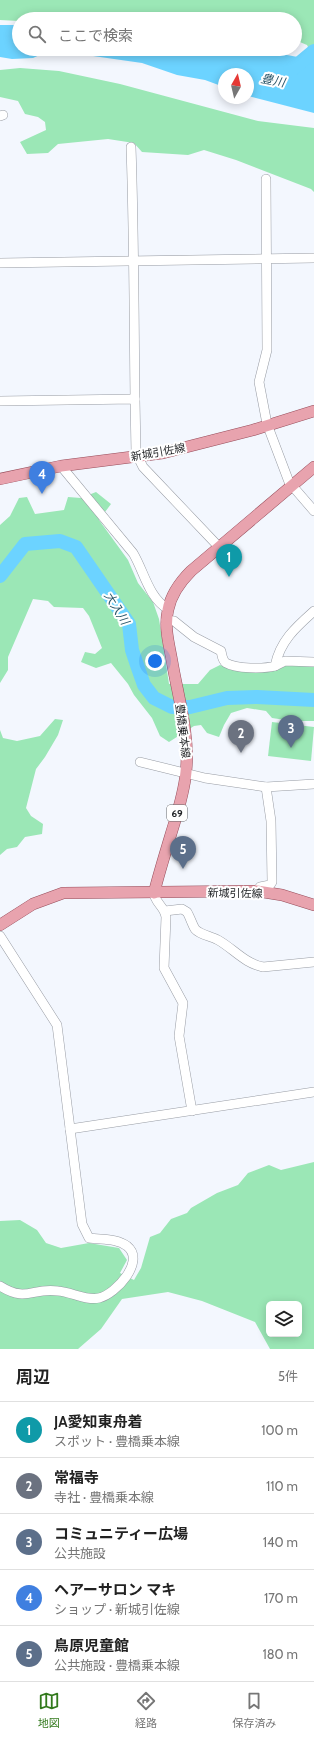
<!DOCTYPE html>
<html lang="ja">
<meta charset="utf-8">
<style>
:root{--surface:#fff;--page:#f2f2f2;--text:#222;--muted:#767676;--line:#e0e0e0;--accent:#32791c}
body{margin:0;font-family:Cabin,"Noto Sans JP",sans-serif;background:var(--page);color:var(--text)}
.controls{position:absolute;right:12px;bottom:12px;display:grid;overflow:hidden;border-radius:6px;box-shadow:0 2px 10px #0003}
.controls button{width:36px;height:36px;display:grid;place-items:center;padding:0;border:0;border-bottom:1px solid var(--line);background:var(--surface);color:var(--text);font:20px sans-serif}
.compass{position:absolute;left:218px;top:68px;width:36px;height:36px;border-radius:50%;background:var(--surface);box-shadow:0 2px 10px #0003;rotate:8deg}
.you{position:absolute;left:155px;top:661px;width:14px;height:14px;margin:-10px;border:3px solid #fff;border-radius:50%;background:#1a73e8;box-shadow:0 0 0 6px #1a73e833}
.badge{display:grid;place-items:center;width:26px;height:26px;border-radius:50%;background:var(--accent);color:#fff;font-size:13px;font-weight:700}
.pin{position:absolute;translate:-50% -33px;filter:drop-shadow(0 1px 2px #0008)}
.pin::after{content:'';position:absolute;top:21px;width:14px;height:12px;background:inherit;clip-path:polygon(0 0,100% 0,50% 100%)}
.list{margin:0;padding:0;list-style:none}
h2{display:flex;justify-content:space-between;align-items:center;height:52px;margin:0;padding:0 16px;font-size:17px}
h2 small{font-size:13px;font-weight:400;color:var(--muted)}
.list li{display:grid;grid-template-columns:26px 1fr auto;gap:12px;align-items:center;box-sizing:border-box;height:56px;padding:0 16px;border-top:1px solid var(--line)}
.list b{display:block;font-size:15px;white-space:nowrap}
.list p{margin:0;font-size:13px;white-space:nowrap;color:var(--muted)}
.list em{font-size:13px;font-style:normal;color:var(--muted)}
.icon{flex:none;width:22px;height:22px;fill:none;stroke:currentColor;stroke-width:2;stroke-linecap:round;stroke-linejoin:round}
.map{position:relative;flex:none;width:314px;height:1349px;overflow:hidden}
.search{position:absolute;background:var(--surface);box-shadow:0 2px 10px #0003;left:12px;right:12px;top:12px;height:44px;display:flex;align-items:center;gap:10px;box-sizing:border-box;padding:0 14px;border-radius:22px;color:var(--muted);font-size:15px}
.sheet{height:332px;background:var(--surface)}
nav{display:flex;justify-content:space-around;align-items:center;box-sizing:border-box;height:56px;border-top:1px solid var(--line);background:var(--surface);font-size:11px;color:var(--muted)}
nav a{display:grid;justify-items:center;gap:2px}
nav .on{color:var(--accent)}
.map>svg:first-child{display:block}
.green{fill:#9be7b6;fill-rule:evenodd}
.water{fill:#6cd3ff}
.lines{fill:none;stroke-linecap:round;stroke-linejoin:round}
.river{stroke:#6cd3ff;stroke-width:14}
.minor-casing{stroke:#989ca4;stroke-width:10}
.major-casing{stroke:#974d5b;stroke-width:12}
.minor{stroke:#fff;stroke-width:9}
.major{stroke:#e8a3ae;stroke-width:11}
.labels{text-anchor:middle;dominant-baseline:central;stroke-width:4;stroke-linejoin:round;paint-order:stroke}
.shield{fill:#fff;stroke:#626466;stroke-width:1}
.shield-label{font-size:10px;font-weight:bold;fill:#1f2124}
.street-label{font-size:11px;fill:#1f2124;stroke:#fff}
.water-label{font-size:12px;font-style:italic;fill:#2b5669;stroke:#fff}
</style>
<div class="map">
<svg width="314" height="1349" viewBox="0 0 314 1349">
<rect width="100%" height="100%" fill="#f3f7fe"/>
<g class="green">
<polygon points="0,0 314,0 314,59 307,45 295,40 295,19 135,19 129,14 117,12 99,19 19,19 19,21 0,20"/>
<polygon points="20,68 59,71 120,84 258,121 314,128 314,192 311,189 236,160 204,150 188,155 142,152 134,143 108,139 58,144 48,153 27,154 20,142 46,130 45,122 38,117 25,114 18,101 0,97 0,70"/>
<polygon points="96,492 111,504 99,520 128,560 138,583 153,602 159,619 169,684 198,684 210,670 220,665 233,670 276,663 314,665 314,721 292,721 272,718 266,711 247,708 231,713 224,725 219,737 207,733 201,725 194,726 169,742 160,736 152,718 134,695 128,684 111,663 96,668 81,662 85,652 95,654 102,648 89,616 83,608 54,607 48,601 33,599 8,657 8,670 0,683 0,525 10,516 19,498 27,497 35,514 64,510 68,497 81,498"/>
<polygon points="55,719 63,720 58,735 45,757 36,769 26,808 31,816 43,824 42,834 25,837 17,847 7,849 0,855 0,730 3,738 17,741 40,736"/>
<polygon points="272,722 314,727 311,761 268,756"/>
<path d="M314,1162V1349H270L255,1322L202,1301L168,1292L122,1299L101,1329L78,1349H0V1221L20,1220L37,1230L46,1243L61,1248L89,1243L119,1248L127,1260L120,1273L134,1280L141,1268L150,1237L160,1233L171,1219L187,1213L191,1208L217,1193L238,1185L248,1173L269,1165L281,1170ZM269,1304H299V1334H269Z"/>
</g>
<polygon class="water" points="0,25 19,25 19,49 244,49 287,55 314,60 314,113 248,96 248,74 224,74 224,87 205,80 177,75 142,63 86,55 46,52 33,58 12,59 0,57"/>
<g class="lines">
<g class="river">
<polyline points="290,71 314,51"/>
<polyline points="0,576 25,544 60,541 76,547 129,624 132,650 138,668 144,685 154,698 172,707 190,707 227,698 257,697 314,700"/>
</g>
<defs>
<g id="minor">
<polyline points="0,116 3,115"/>
<path d="M131,147C134,231 134,315 135,399"/>
<polyline points="266,179 267,350 259,382 267,424 289,482 314,511"/>
<polyline points="0,263 314,258"/>
<polyline points="0,401 135,399 136,453 143,467 219,547"/>
<path d="M61,466L133,553C144,571 148,597 168,609"/>
<path d="M166,620L174,621L194,637L221,651C222,655 222,660 226,663C236,669 264,669 275,666C280,641 296,627 314,611"/>
<polyline points="275,666 285,661 314,662"/>
<polyline points="140,762 205,778 266,787 314,784"/>
<polyline points="257,891 260,887 270,885 272,882 271,821 266,787"/>
<path d="M154,893C155,903 165,907 166,917L164,968L183,1003L179,1036L192,1111"/>
<path d="M165,911L182,909L187,912C190,917 192,924 195,929C200,935 211,936 218,940C234,949 244,963 263,967L314,962"/>
<path d="M0,936L57,1025L82,1224L89,1238C102,1240 116,1238 127,1246C146,1261 116,1294 99,1298C87,1301 71,1292 58,1291C32,1287 27,1303 0,1286"/>
<polyline points="70,1129 314,1092"/>
</g>
<g id="major">
<polyline points="0,479 61,466 163,453 253,430 314,411"/>
<path d="M154,893C159,873 165,854 171,834C177,814 184,794 186,772C190,735 178,697 172,661C169,644 164,627 168,610C171,594 180,582 191,571L314,467"/>
<polyline points="0,925 33,904 63,893 257,891 282,895 314,905"/>
</g>
</defs>
<use href="#minor" class="minor-casing"/>
<use href="#major" class="major-casing"/>
<use href="#minor" class="minor"/>
<use href="#major" class="major"/>
</g>
<g class="labels">
<rect class="shield" x="167" y="805" width="20" height="16" rx="3"/>
<g class="shield-label">
<text x="177" y="813">69</text>
</g>
<g class="street-label">
<text transform="translate(158 452) rotate(-10)">新城引佐線</text>
<text transform="translate(183 731) rotate(83)">豊橋乗本線</text>
<text transform="translate(235 893) rotate(1)">新城引佐線</text>
</g>
<g class="water-label">
<text transform="translate(273 80) rotate(11)">豊川</text>
<text transform="translate(117 608) rotate(58)">大入川</text>
</g>
</g>
</svg>
<div class="controls">
<button><svg class="icon" aria-label="layers" viewBox="0 0 24 24"><path d="M12 4l9 5-9 5-9-5zM3 14l9 5 9-5"/></svg></button>
</div>
<svg class="compass" viewBox="-18 -18 36 36"><path d="M0-13l5 13h-10z" fill="#e53935"/><path d="M0 13l5-13h-10z" fill="#767676"/></svg>
<div class="you"></div>
<div class="pin badge" style="left:229px;top:577px;background:#0f9aa8">1</div>
<div class="pin badge" style="left:241px;top:753px;background:#6b7280">2</div>
<div class="pin badge" style="left:291px;top:748px;background:#5c6f8a">3</div>
<div class="pin badge" style="left:42px;top:494px;background:#3f7fe0">4</div>
<div class="pin badge" style="left:183px;top:869px;background:#5c6f8a">5</div>
<div class="search"><svg class="icon" aria-label="search" viewBox="0 0 24 24"><circle cx="10" cy="10" r="6"/><path d="M15 15l6 6"/></svg>ここで検索</div>
</div>
<section class="sheet">
<h2>周辺<small>5件</small></h2>
<ul class="list">
<li><span class="badge" style="background:#0f9aa8">1</span><div><b>JA愛知東舟着</b><p>スポット · 豊橋乗本線</p></div><em>100 m</em></li>
<li><span class="badge" style="background:#6b7280">2</span><div><b>常福寺</b><p>寺社 · 豊橋乗本線</p></div><em>110 m</em></li>
<li><span class="badge" style="background:#5c6f8a">3</span><div><b>コミュニティー広場</b><p>公共施設</p></div><em>140 m</em></li>
<li><span class="badge" style="background:#3f7fe0">4</span><div><b>ヘアーサロン マキ</b><p>ショップ · 新城引佐線</p></div><em>170 m</em></li>
<li><span class="badge" style="background:#5c6f8a">5</span><div><b>鳥原児童館</b><p>公共施設 · 豊橋乗本線</p></div><em>180 m</em></li>
</ul>
</section>
<nav>
<a class="on"><svg class="icon" aria-label="map" viewBox="0 0 24 24"><path d="M3 6l6-2 6 2 6-2v14l-6 2-6-2-6 2zM9 4v14M15 6v14"/></svg>地図</a>
<a><svg class="icon" aria-label="directions" viewBox="0 0 24 24"><path d="M12 3l9 9-9 9-9-9zM9 14v-3h6M13 9l2 2-2 2"/></svg>経路</a>
<a><svg class="icon" aria-label="saved" viewBox="0 0 24 24"><path d="M7 4h10v16l-5-4-5 4z"/></svg>保存済み</a>
</nav>
